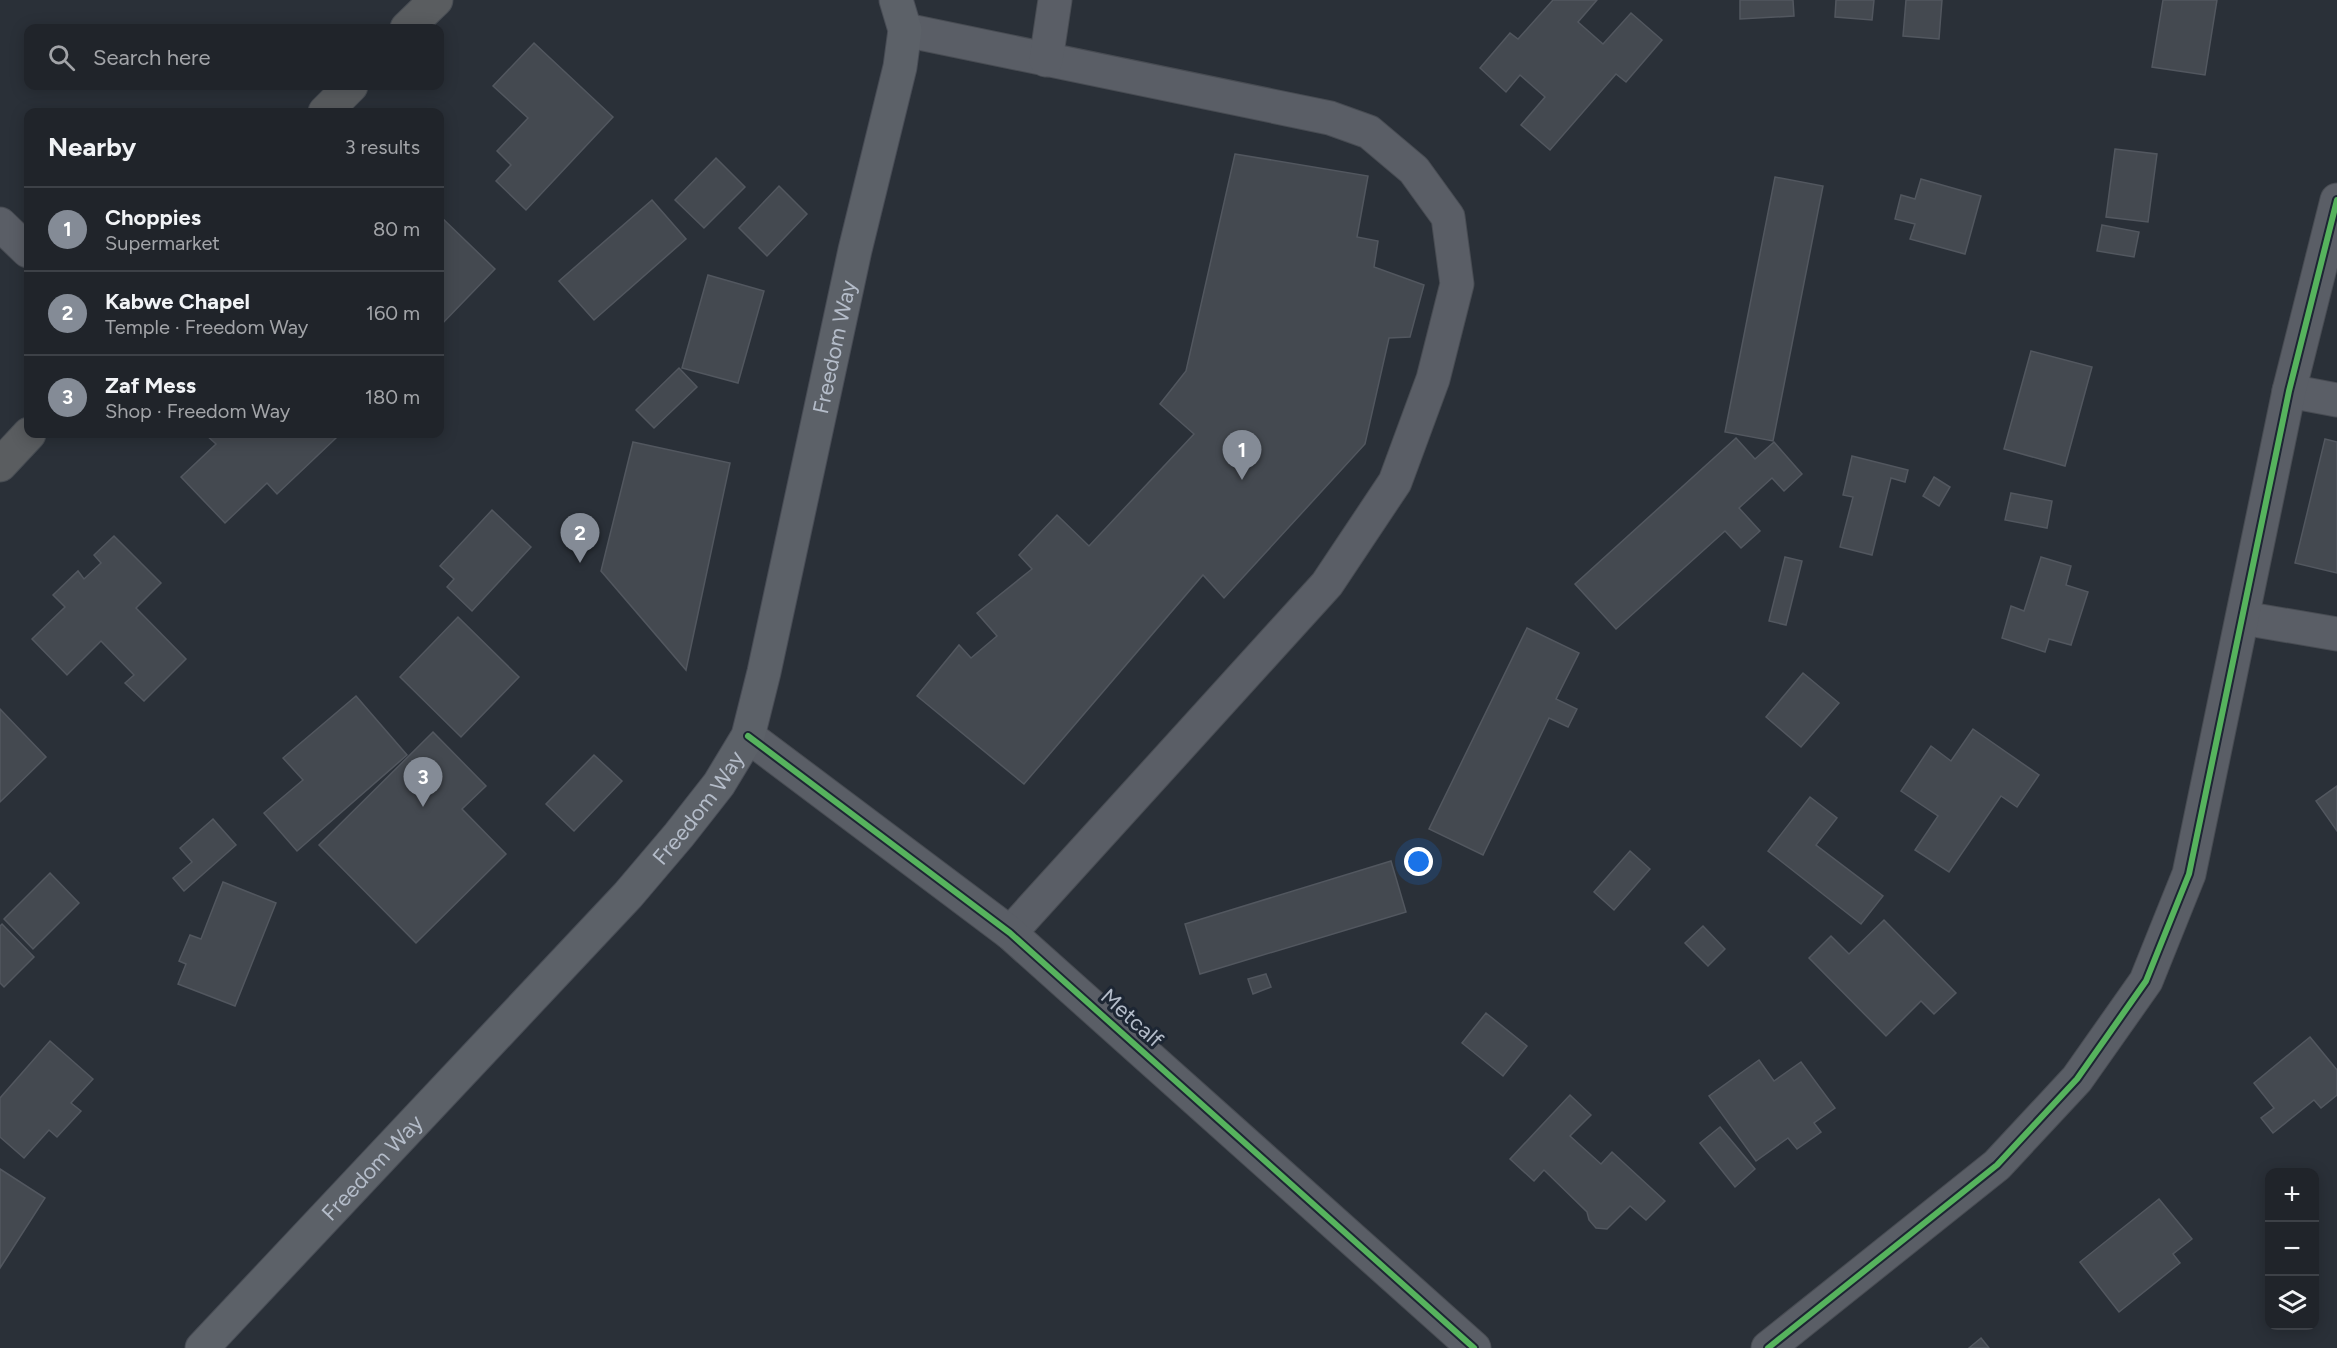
<!DOCTYPE html>
<meta charset="utf-8">
<style>
:root{--surface:#20242a;--page:#2d3036;--text:#f1f3f6;--muted:#a2a4a8;--line:#3d4147;--accent:#848b96}
body{margin:0;font-family:Figtree,sans-serif;background:var(--page);color:var(--text)}
.controls{position:absolute;right:18px;bottom:18px;display:grid;overflow:hidden;border-radius:12px;box-shadow:0 3px 15px #0003}
.controls button{width:54px;height:54px;display:grid;place-items:center;padding:0;border:0;border-bottom:2px solid var(--line);background:var(--surface);color:var(--text);font:30px sans-serif}
.you{position:absolute;left:1419px;top:862px;width:21px;height:21px;margin:-15px;border:4px solid #fff;border-radius:50%;background:#1a73e8;box-shadow:0 0 0 9px #1a73e833}
.badge{display:grid;place-items:center;width:39px;height:39px;border-radius:50%;background:var(--accent);color:#fff;font-size:20px;font-weight:700}
.pin{position:absolute;translate:-50% -50px;filter:drop-shadow(0 2px 3px #0008)}
.pin::after{content:'';position:absolute;top:32px;width:21px;height:18px;background:inherit;clip-path:polygon(0 0,100% 0,50% 100%)}
.list{margin:0;padding:0;list-style:none}
h2{display:flex;justify-content:space-between;align-items:center;height:78px;margin:0;padding:0 24px;font-size:26px}
h2 small{font-size:20px;font-weight:400;color:var(--muted)}
.list li{display:grid;grid-template-columns:39px 1fr auto;gap:18px;align-items:center;box-sizing:border-box;height:84px;padding:0 24px;border-top:2px solid var(--line)}
.list b{display:block;font-size:22px;white-space:nowrap}
.list p{margin:0;font-size:20px;white-space:nowrap;color:var(--muted)}
.list em{font-size:20px;font-style:normal;color:var(--muted)}
.icon{flex:none;width:33px;height:33px;fill:none;stroke:currentColor;stroke-width:2;stroke-linecap:round;stroke-linejoin:round}
.map{position:relative;flex:none;width:2337px;height:1348px;overflow:hidden}
.search{position:absolute;background:var(--surface);box-shadow:0 3px 15px #0003;left:24px;top:24px;width:420px;height:66px;display:flex;align-items:center;gap:15px;box-sizing:border-box;padding:0 21px;border-radius:12px;color:var(--muted);font-size:22px}
.panel{position:absolute;background:var(--surface);box-shadow:0 3px 15px #0003;left:24px;top:108px;width:420px;height:330px;border-radius:12px}
.map>svg:first-child{display:block}
.building{fill:#444950;stroke:#52575f;stroke-width:1.5}
.lines{fill:none;stroke-linecap:round;stroke-linejoin:round}
.minor-casing{stroke:#484c53;stroke-width:35}
.major-casing{stroke:#484c55;stroke-width:35}
.highway-casing{stroke:#474c53;stroke-width:35}
.minor{stroke:#5a5e66;stroke-width:33}
.major{stroke:#5c6168;stroke-width:33}
.highway{stroke:#5a5d60;stroke-width:33}
.cycleway-casing{stroke:#1d2633;stroke-width:10}
.cycleway{stroke:#56b35d;stroke-width:6}
.labels{text-anchor:middle;dominant-baseline:central;stroke-width:6;stroke-linejoin:round;paint-order:stroke}
.street-label{font-size:22px;fill:#b4bcc9;stroke:#1d2633}
</style>
<div class="map">
<svg width="2337" height="1348" viewBox="0 0 2337 1348">
<rect width="100%" height="100%" fill="#2a3038"/>
<g class="building">
<polygon points="1553,0 1597,0 1578,22 1603,44 1631,13 1662,40 1626,82 1616,74 1550,150 1521,125 1545,97 1520,75 1506,92 1480,68 1510,33 1518,39"/>
<polygon points="1740,0 1793,0 1794,16 1740,19"/>
<polygon points="1836,0 1874,0 1872,20 1835,17"/>
<polygon points="1906,0 1942,0 1939,39 1903,36"/>
<polygon points="2163,0 2217,0 2205,75 2152,67"/>
<polygon points="534,43 613,117 526,210 496,181 511,165 497,151 528,118 493,86"/>
<polygon points="2115,149 2157,154 2148,222 2106,217"/>
<polygon points="1235,154 1368,176 1357,237 1378,241 1374,267 1424,285 1410,337 1389,338 1365,444 1224,598 1203,575 1024,784 917,696 959,645 971,658 997,636 977,613 1032,569 1019,555 1057,515 1089,546 1194,434 1160,404 1186,371"/>
<polygon points="716,158 745,187 704,228 675,200"/>
<polygon points="1775,177 1823,186 1773,441 1725,432"/>
<polygon points="1921,179 1981,196 1965,254 1910,239 1915,224 1895,219 1901,195 1915,199"/>
<polygon points="779,186 807,214 767,256 739,228"/>
<polygon points="652,200 686,239 594,320 559,281"/>
<polygon points="440,216 495,269 440,326"/>
<polygon points="2102,225 2139,232 2134,257 2097,251"/>
<polygon points="708,275 764,291 738,383 682,368"/>
<polygon points="2031,351 2092,367 2065,466 2004,449"/>
<polygon points="679,368 697,387 654,428 636,410"/>
<polygon points="205,434 332,434 336,438 277,494 267,483 225,523 181,477 216,444"/>
<polygon points="1736,438 1755,459 1774,442 1802,474 1784,491 1772,478 1739,508 1760,531 1741,548 1725,531 1616,629 1575,584"/>
<polygon points="2325,439 2337,442 2337,573 2295,563"/>
<polygon points="633,442 730,463 686,670 601,571"/>
<polygon points="1852,456 1908,470 1905,482 1891,478 1872,555 1840,547 1853,497 1843,495"/>
<polygon points="1934,477 1950,487 1939,506 1923,496"/>
<polygon points="2011,493 2052,501 2047,528 2005,520"/>
<polygon points="492,510 531,547 472,611 447,587 454,579 440,566"/>
<polygon points="114,536 161,583 136,608 186,659 144,701 125,683 134,675 101,641 67,675 32,639 65,607 53,595 78,571 84,579 101,563 94,555"/>
<polygon points="1785,557 1802,561 1786,625 1769,621"/>
<polygon points="2041,557 2071,566 2066,585 2088,592 2071,645 2049,639 2045,652 2002,638 2011,606 2024,611"/>
<polygon points="458,617 519,677 461,737 400,677"/>
<polygon points="1527,628 1579,653 1556,699 1577,709 1568,727 1549,718 1483,855 1429,829"/>
<polygon points="1803,673 1839,703 1801,747 1766,717"/>
<polygon points="356,696 407,755 297,851 264,813 303,780 283,758"/>
<polygon points="0,709 46,757 0,802"/>
<polygon points="1973,729 2039,775 2017,807 2001,796 1949,872 1915,850 1938,816 1901,791 1931,746 1951,761"/>
<polygon points="433,732 486,786 462,809 506,854 416,943 319,845"/>
<polygon points="594,755 622,781 574,831 546,804"/>
<polygon points="2337,786 2337,831 2316,801"/>
<polygon points="1810,797 1837,818 1816,845 1883,896 1861,924 1768,851"/>
<polygon points="213,819 236,845 184,891 173,878 192,862 180,848"/>
<polygon points="1630,851 1650,869 1614,910 1594,892"/>
<polygon points="1391,861 1406,912 1200,974 1185,924"/>
<polygon points="50,873 79,903 33,949 4,919"/>
<polygon points="223,882 276,903 235,1006 178,984 186,964 179,961 190,935 201,939"/>
<polygon points="1884,920 1956,993 1934,1014 1921,1001 1886,1036 1809,958 1831,936 1849,954"/>
<polygon points="2,924 34,957 4,987 0,983 0,926"/>
<polygon points="1703,926 1725,949 1708,966 1685,943"/>
<polygon points="1266,974 1271,987 1253,994 1248,979"/>
<polygon points="1486,1013 1527,1046 1503,1076 1462,1043"/>
<polygon points="2310,1037 2337,1070 2337,1095 2321,1108 2314,1100 2273,1133 2261,1118 2274,1108 2254,1083"/>
<polygon points="50,1041 93,1079 71,1103 81,1111 57,1137 49,1130 24,1158 0,1137 0,1098"/>
<polygon points="1759,1060 1774,1081 1801,1062 1835,1108 1814,1123 1821,1132 1797,1149 1788,1138 1756,1161 1709,1096"/>
<polygon points="1570,1095 1591,1115 1570,1136 1601,1164 1612,1152 1665,1201 1646,1220 1630,1206 1607,1229 1596,1228 1589,1220 1587,1212 1544,1170 1534,1181 1510,1159"/>
<polygon points="1720,1127 1755,1169 1735,1187 1700,1143"/>
<polygon points="0,1169 45,1198 0,1268"/>
<polygon points="2159,1199 2192,1239 2173,1254 2180,1263 2119,1312 2080,1262"/>
<polygon points="1981,1338 1989,1348 1969,1348"/>
</g>
<g class="lines">
<defs>
<g id="minor">
<polyline points="905,30 1330,118 1369,132 1414,170 1448,217 1457,284 1433,379 1395,482 1327,584 1010,933"/>
<polyline points="1046,60 1055,0"/>
<polyline points="0,224 28,251"/>
<polyline points="2289,391 2337,400"/>
<polyline points="2243,618 2337,634"/>
<polyline points="748,736 1010,933 1474,1348"/>
<polyline points="1768,1348 1997,1165 2077,1079 2146,981 2189,874 2289,391 2337,200"/>
</g>
<g id="major">
<path id="s1" d="M202,1348L628,895L679,835L719,784L748,736L764,672L855,250L900,67L905,30L896,0"/>
</g>
<g id="highway">
<polyline points="407,28 436,0"/>
<polyline points="325,112 351,86"/>
<polyline points="0,465 29,434"/>
</g>
</defs>
<use href="#minor" class="minor-casing"/>
<use href="#major" class="major-casing"/>
<use href="#highway" class="highway-casing"/>
<use href="#minor" class="minor"/>
<use href="#major" class="major"/>
<use href="#highway" class="highway"/>
<defs>
<g id="cycleway">
<polyline points="748,736 1010,933 1474,1348"/>
<polyline points="1768,1348 1997,1165 2077,1079 2146,981 2189,874 2289,391 2337,200"/>
</g>
</defs>
<use href="#cycleway" class="cycleway-casing"/>
<use href="#cycleway" class="cycleway"/>
</g>
<g class="labels">
<g class="street-label">
<text stroke="none"><textPath href="#s1" startOffset="1220">Freedom Way</textPath></text>
<text stroke="none"><textPath href="#s1" startOffset="734">Freedom Way</textPath></text>
<text transform="translate(1132 1018) rotate(42)">Metcalf</text>
<text stroke="none"><textPath href="#s1" startOffset="248">Freedom Way</textPath></text>
</g>
</g>
</svg>
<div class="controls">
<button>+</button>
<button>−</button>
<button><svg class="icon" aria-label="layers" viewBox="0 0 24 24"><path d="M12 4l9 5-9 5-9-5zM3 14l9 5 9-5"/></svg></button>
</div>
<div class="you"></div>
<div class="pin badge" style="left:1242px;top:480px">1</div>
<div class="pin badge" style="left:580px;top:563px">2</div>
<div class="pin badge" style="left:423px;top:807px">3</div>
<div class="search"><svg class="icon" aria-label="search" viewBox="0 0 24 24"><circle cx="10" cy="10" r="6"/><path d="M15 15l6 6"/></svg>Search here</div>
<section class="panel">
<h2>Nearby<small>3 results</small></h2>
<ul class="list">
<li><span class="badge">1</span><div><b>Choppies</b><p>Supermarket</p></div><em>80 m</em></li>
<li><span class="badge">2</span><div><b>Kabwe Chapel</b><p>Temple · Freedom Way</p></div><em>160 m</em></li>
<li><span class="badge">3</span><div><b>Zaf Mess</b><p>Shop · Freedom Way</p></div><em>180 m</em></li>
</ul>
</section>
</div>
